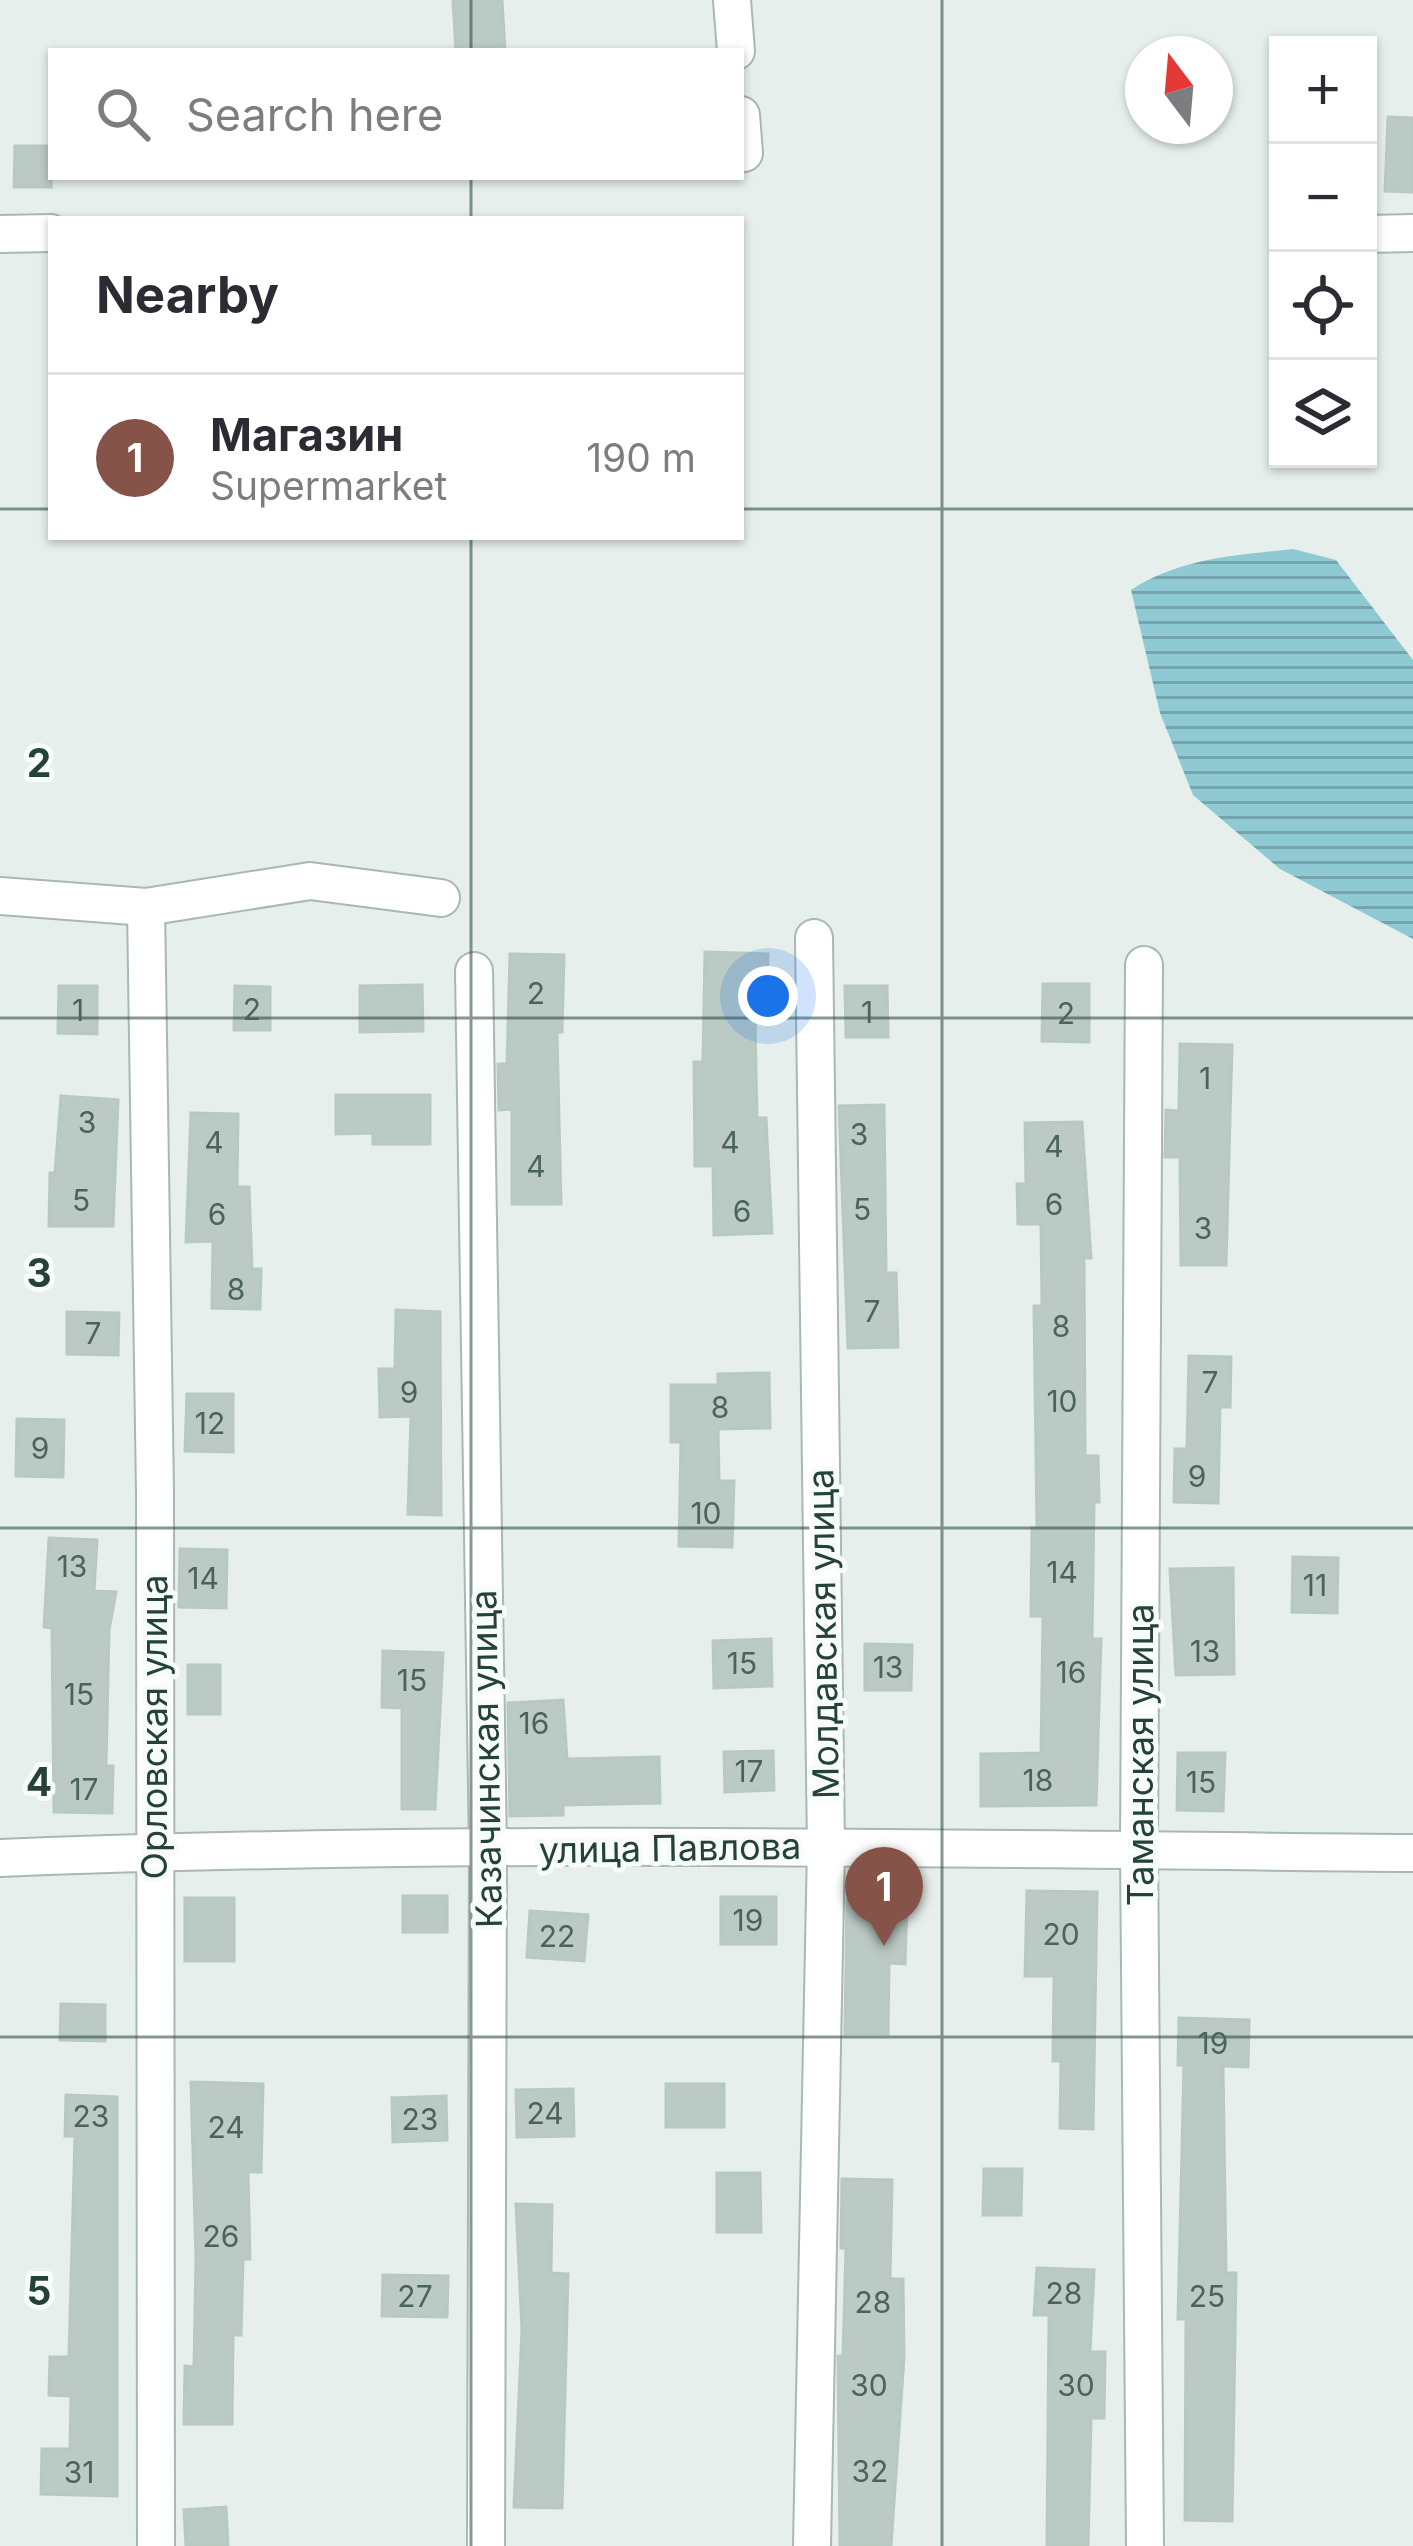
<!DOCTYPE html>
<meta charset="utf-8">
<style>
:root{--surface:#fff;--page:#f2f2f3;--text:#2b2b33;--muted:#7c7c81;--line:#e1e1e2;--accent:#855347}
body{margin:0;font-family:Inter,sans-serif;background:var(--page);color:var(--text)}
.controls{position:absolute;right:36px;top:36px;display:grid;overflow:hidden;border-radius:0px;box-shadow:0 3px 9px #0004}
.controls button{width:108px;height:108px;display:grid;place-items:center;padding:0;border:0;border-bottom:3px solid var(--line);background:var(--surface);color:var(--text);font:60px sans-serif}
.compass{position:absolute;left:1125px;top:36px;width:108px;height:108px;border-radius:50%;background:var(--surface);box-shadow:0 3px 9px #0004;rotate:344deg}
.you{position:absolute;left:768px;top:996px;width:42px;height:42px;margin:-30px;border:9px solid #fff;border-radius:50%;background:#1a73e8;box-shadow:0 0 0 18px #1a73e833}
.badge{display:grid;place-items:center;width:78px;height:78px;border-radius:50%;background:var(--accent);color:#fff;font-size:39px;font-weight:700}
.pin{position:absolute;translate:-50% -99px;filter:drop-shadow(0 3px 6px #0008)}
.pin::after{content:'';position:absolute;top:63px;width:42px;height:36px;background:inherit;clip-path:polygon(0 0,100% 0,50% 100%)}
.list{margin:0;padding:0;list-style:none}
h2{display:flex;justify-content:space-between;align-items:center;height:156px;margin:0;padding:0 48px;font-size:51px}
h2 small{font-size:39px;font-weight:400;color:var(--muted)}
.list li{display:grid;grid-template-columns:78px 1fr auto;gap:36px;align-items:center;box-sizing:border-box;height:168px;padding:0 48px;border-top:3px solid var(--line)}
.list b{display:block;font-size:45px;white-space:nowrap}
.list p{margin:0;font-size:39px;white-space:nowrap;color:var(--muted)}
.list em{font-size:39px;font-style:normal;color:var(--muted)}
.icon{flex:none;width:66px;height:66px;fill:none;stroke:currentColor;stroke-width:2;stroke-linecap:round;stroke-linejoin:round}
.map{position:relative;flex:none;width:1413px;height:2546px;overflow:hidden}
.search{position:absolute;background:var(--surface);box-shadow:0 3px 9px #0004;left:48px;top:48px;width:696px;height:132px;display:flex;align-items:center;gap:30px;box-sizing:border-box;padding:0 42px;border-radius:0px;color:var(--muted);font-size:45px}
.panel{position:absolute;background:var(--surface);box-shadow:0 3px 9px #0004;left:48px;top:216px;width:696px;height:324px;border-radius:0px}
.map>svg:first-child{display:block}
.water{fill:url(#water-rules)}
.building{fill:#bbcac4;stroke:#b8c9c2;stroke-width:3}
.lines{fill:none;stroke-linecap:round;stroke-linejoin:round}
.minor-casing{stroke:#a8b8b2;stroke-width:40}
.minor{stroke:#fff;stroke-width:36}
.grid{fill:none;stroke:#24423a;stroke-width:3;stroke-opacity:0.55}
.labels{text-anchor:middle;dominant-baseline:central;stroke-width:10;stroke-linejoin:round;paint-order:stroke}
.number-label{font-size:30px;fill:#4a645c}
.street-label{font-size:36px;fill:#24423a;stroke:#f7fbf9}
.grid-label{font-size:39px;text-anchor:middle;font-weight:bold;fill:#24423a;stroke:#f7fbf9;stroke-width:10;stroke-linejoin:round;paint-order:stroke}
</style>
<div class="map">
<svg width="1413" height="2546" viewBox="0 0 1413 2546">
<defs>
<pattern id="water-rules" width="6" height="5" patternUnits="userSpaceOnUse" patternTransform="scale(3)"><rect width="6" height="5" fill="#8ec9d4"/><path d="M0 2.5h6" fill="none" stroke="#74a5ad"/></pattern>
</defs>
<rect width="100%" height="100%" fill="#e6efeb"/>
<path class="water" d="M1293,549L1336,560L1413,660V939L1280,869L1193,795L1160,713L1131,590C1179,558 1238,555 1293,549Z"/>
<g class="building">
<polygon points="453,0 502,0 505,51 456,51"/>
<polygon points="1388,117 1413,118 1413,192 1385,191"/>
<polygon points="15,146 51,146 51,187 14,187"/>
<polygon points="705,952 768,954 767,1023 755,1023 757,1118 766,1118 772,1233 714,1235 713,1166 695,1166 694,1062 703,1062"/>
<polygon points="510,954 564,955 562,1032 557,1032 561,1204 512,1204 512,1109 499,1110 498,1064 507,1064"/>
<polygon points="1043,984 1089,984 1089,1042 1042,1041"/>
<polygon points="422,985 423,1031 360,1032 360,986"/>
<polygon points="59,986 97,986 97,1034 58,1033"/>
<polygon points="235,986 270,987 270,1030 234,1030"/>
<polygon points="845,986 887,986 888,1037 846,1037"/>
<polygon points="1180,1044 1232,1045 1226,1265 1181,1265 1180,1157 1165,1157 1166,1110 1179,1111"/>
<polygon points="336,1095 430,1095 430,1144 373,1144 373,1133 336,1134"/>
<polygon points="61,1096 118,1100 113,1226 49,1226 50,1173 55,1173"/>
<polygon points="884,1105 886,1273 896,1273 898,1347 848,1348 839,1106"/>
<polygon points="191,1113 238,1114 237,1187 249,1187 252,1269 261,1269 260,1309 212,1308 213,1241 186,1242"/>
<polygon points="1082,1122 1091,1258 1084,1258 1085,1456 1098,1456 1099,1502 1094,1502 1092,1639 1101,1639 1096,1805 981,1806 981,1754 1041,1753 1043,1616 1031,1616 1032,1528 1037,1528 1034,1306 1042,1306 1041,1224 1018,1224 1017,1184 1026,1184 1025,1123"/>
<polygon points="396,1310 440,1312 441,1515 408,1514 411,1416 380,1417 379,1369 395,1369"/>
<polygon points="67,1312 119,1313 118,1355 67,1354"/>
<polygon points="1189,1356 1231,1357 1230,1407 1220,1407 1218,1503 1174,1502 1175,1449 1187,1449"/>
<polygon points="769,1373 770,1428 718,1429 719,1481 734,1481 732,1547 679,1546 681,1442 671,1442 671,1385 718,1385 718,1374"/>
<polygon points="187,1394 233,1394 233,1452 185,1451"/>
<polygon points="17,1419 64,1420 63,1477 16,1476"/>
<polygon points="49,1538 97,1540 94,1591 116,1592 109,1630 106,1766 113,1766 112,1813 54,1812 52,1628 44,1627"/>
<polygon points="180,1549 227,1550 226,1608 179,1607"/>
<polygon points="1293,1557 1338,1558 1337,1613 1292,1612"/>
<polygon points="1233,1568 1234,1674 1176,1675 1170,1569"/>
<polygon points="771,1639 772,1686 714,1688 713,1641"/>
<polygon points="865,1644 912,1645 911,1690 865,1690"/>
<polygon points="383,1651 443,1653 435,1809 402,1809 402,1708 382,1707"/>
<rect x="188" y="1665" width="32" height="49"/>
<polygon points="563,1700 567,1759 659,1757 660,1803 563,1805 563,1815 510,1816 508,1703"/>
<polygon points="773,1751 774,1790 725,1792 724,1752"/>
<polygon points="1178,1753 1225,1753 1223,1811 1177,1810"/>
<polygon points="1027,1891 1097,1892 1093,2129 1060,2128 1061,2061 1053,2061 1054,1976 1025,1976"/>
<rect x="403" y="1896" width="44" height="36"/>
<rect x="721" y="1897" width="55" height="47"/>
<rect x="185" y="1898" width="49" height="63"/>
<polygon points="847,1899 907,1901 905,1964 889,1963 888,2034 845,2034"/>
<polygon points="530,1911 588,1915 584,1961 527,1957"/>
<polygon points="61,2004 105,2005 105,2041 60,2040"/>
<polygon points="1179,2018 1249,2020 1248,2067 1223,2066 1226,2273 1236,2273 1232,2521 1185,2520 1186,2319 1178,2319 1184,2065 1178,2065"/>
<polygon points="191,2082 263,2084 261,2172 248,2172 250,2259 243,2259 241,2335 233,2335 232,2424 184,2424 185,2366 194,2367 196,2259"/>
<rect x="666" y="2084" width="58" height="43"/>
<polygon points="573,2089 574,2136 517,2137 516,2090"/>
<polygon points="66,2095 117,2097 117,2496 41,2494 42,2449 70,2449 71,2396 49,2395 50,2357 69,2357 75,2136 65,2136"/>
<polygon points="446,2096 447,2140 393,2142 392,2098"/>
<polygon points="984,2169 1022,2169 1021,2215 983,2215"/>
<polygon points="717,2173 760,2173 761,2232 717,2232"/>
<polygon points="842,2179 892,2180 890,2279 903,2279 904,2357 891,2546 840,2546 838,2356 843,2356 846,2248 841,2248"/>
<polygon points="516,2204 552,2205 551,2273 568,2274 562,2508 514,2507 522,2330"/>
<polygon points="1037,2268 1094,2270 1090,2352 1105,2352 1104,2418 1091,2418 1088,2546 1047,2546 1049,2315 1034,2315"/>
<polygon points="383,2275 448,2276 447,2317 382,2316"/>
<polygon points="226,2507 228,2546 186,2546 184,2510"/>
</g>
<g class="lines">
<defs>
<g id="minor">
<polyline points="732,0 736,51"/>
<polyline points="741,115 744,153"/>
<polyline points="0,234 51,233"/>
<polyline points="1368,234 1413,233"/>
<polyline points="0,896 146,907 310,881 441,898"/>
<polyline points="146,907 155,1493 156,2546"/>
<polyline points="1144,965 1139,1851 1145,2546"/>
<polyline points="474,971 488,1850 486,2546"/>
<path d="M0,1858C470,1839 942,1849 1413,1853"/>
<polyline points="812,2546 826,1847 814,938"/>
</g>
</defs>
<use href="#minor" class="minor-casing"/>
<use href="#minor" class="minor"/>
</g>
<path class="grid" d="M471,0V51M942,0V2546M471,177V219M0,509H51M741,509H1413M471,537V2546M0,1018H1413M0,1528H1413M0,2037H1413"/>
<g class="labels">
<g class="number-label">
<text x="536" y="993">2</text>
<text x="252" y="1009">2</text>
<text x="78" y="1010">1</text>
<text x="867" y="1012">1</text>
<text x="1066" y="1013">2</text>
<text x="1205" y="1078">1</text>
<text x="87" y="1122">3</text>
<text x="859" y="1134">3</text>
<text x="214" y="1142">4</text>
<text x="730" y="1142">4</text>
<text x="1054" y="1146">4</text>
<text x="536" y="1166">4</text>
<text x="81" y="1200">5</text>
<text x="1054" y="1204">6</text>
<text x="862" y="1209">5</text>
<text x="742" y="1211">6</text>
<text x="217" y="1214">6</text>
<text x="1203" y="1228">3</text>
<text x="236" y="1289">8</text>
<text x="872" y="1311">7</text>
<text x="1061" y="1326">8</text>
<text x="93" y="1333">7</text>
<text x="1210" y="1382">7</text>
<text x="409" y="1392">9</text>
<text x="1062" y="1401">10</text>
<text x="720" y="1407">8</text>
<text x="210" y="1423">12</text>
<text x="40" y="1448">9</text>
<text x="1197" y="1476">9</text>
<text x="706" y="1513">10</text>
<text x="72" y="1566">13</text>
<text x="1062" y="1572">14</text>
<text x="203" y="1578">14</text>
<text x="1315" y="1585">11</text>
<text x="1205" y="1651">13</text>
<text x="742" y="1663">15</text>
<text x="888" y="1667">13</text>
<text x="1071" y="1672">16</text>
<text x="412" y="1680">15</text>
<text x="79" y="1694">15</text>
<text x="534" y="1723">16</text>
<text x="749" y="1771">17</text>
<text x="1038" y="1780">18</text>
<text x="1201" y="1782">15</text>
<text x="84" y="1789">17</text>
<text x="748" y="1920">19</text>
<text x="1061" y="1934">20</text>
<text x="557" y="1936">22</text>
<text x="1213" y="2043">19</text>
<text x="545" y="2113">24</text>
<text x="91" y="2116">23</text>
<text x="420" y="2119">23</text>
<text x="226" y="2127">24</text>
<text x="221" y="2236">26</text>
<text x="1064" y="2293">28</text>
<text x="415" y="2296">27</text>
<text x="1207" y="2296">25</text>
<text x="873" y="2302">28</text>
<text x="869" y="2385">30</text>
<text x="1076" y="2385">30</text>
<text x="870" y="2471">32</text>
<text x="79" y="2472">31</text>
</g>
<g class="street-label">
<text transform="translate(823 1634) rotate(-91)">Молдавская улица</text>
<text transform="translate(154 1727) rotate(-90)">Орловская улица</text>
<text transform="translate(1140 1755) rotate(-90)">Таманская улица</text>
<text transform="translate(486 1759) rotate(-91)">Казачинская улица</text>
<text transform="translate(670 1848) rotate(-1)">улица Павлова</text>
</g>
</g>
<g class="grid-label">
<text x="39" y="777">2</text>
<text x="39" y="1287">3</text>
<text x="39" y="1796">4</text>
<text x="39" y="2305">5</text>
</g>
</svg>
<div class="controls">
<button>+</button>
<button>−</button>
<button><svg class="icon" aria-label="locate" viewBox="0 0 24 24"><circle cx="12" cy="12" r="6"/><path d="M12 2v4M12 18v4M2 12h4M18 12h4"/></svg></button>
<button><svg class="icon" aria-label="layers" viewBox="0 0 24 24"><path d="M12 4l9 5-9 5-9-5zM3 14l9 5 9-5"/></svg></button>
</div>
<svg class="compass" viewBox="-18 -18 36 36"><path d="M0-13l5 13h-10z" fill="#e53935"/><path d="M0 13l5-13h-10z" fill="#7c7c81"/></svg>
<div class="you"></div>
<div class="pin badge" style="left:884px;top:1946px">1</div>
<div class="search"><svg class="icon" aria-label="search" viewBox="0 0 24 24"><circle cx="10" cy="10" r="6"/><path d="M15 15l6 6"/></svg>Search here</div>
<section class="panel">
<h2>Nearby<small></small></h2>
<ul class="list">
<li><span class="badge">1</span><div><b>Магазин</b><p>Supermarket</p></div><em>190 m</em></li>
</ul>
</section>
</div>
